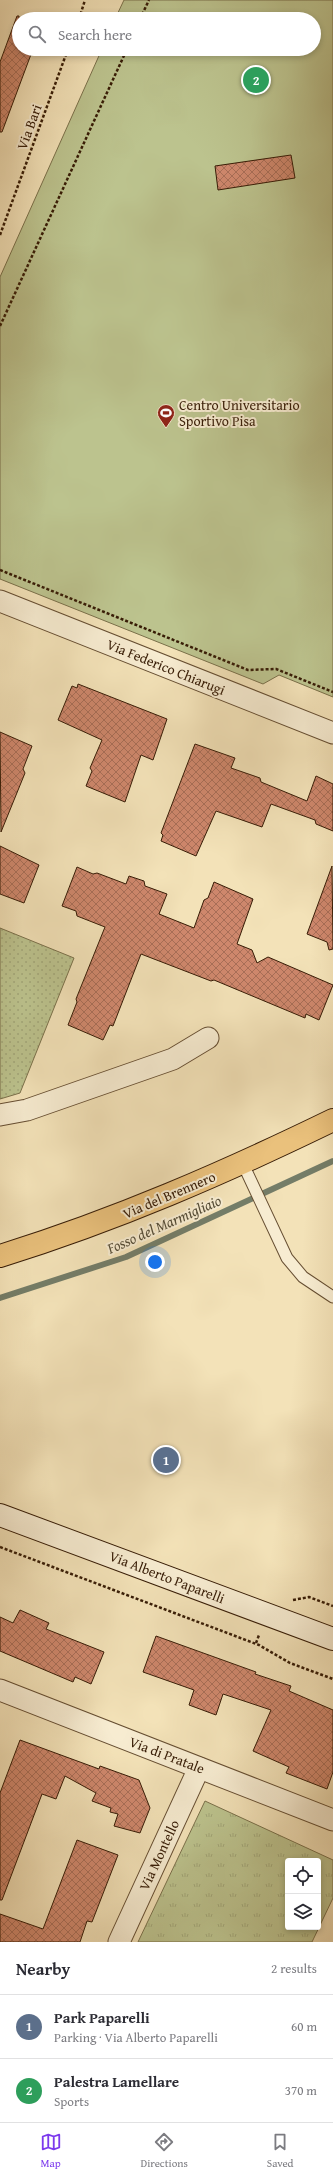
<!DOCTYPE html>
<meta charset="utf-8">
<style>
:root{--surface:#fff;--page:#f2f2f3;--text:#2b2b33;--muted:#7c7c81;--line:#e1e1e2;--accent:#7c3aed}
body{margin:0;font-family:"Gentium Book Plus",serif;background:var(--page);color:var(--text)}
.controls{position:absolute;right:12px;bottom:12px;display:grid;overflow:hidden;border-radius:4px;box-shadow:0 2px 6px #0003}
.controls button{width:36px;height:36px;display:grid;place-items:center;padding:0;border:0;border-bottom:1px solid var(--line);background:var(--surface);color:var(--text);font:20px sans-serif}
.you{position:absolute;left:155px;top:1262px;width:14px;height:14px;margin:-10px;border:3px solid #fff;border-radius:50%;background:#1a73e8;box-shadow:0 0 0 6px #1a73e833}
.badge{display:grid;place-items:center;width:26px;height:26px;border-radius:50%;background:var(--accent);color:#fff;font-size:13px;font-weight:700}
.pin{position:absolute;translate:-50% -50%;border:2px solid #fff;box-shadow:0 1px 4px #0006}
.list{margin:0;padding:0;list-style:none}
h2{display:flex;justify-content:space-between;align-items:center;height:52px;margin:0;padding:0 16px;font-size:17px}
h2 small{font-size:13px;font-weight:400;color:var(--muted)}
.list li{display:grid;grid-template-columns:26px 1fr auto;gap:12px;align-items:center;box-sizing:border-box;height:64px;padding:0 16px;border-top:1px solid var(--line)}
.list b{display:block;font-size:15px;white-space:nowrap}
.list p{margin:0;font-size:13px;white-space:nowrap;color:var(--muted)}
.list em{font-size:13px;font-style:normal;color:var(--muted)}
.icon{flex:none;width:22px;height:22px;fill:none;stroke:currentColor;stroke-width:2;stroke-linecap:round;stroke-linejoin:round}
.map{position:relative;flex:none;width:333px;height:1942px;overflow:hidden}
.search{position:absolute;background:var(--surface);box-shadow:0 2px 6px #0003;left:12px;right:12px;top:12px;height:44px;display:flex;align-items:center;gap:10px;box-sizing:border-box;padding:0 14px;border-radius:22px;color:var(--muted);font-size:15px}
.sheet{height:180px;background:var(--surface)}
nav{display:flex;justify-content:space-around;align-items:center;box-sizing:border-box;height:56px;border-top:1px solid var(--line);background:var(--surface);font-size:11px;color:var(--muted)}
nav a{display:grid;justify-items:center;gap:2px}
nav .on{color:var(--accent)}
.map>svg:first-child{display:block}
.grass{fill:url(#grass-dots);stroke:#7a704a}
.park{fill:url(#park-tufts);stroke:#7a704a;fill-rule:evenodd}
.pitch{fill:#bcc38e;stroke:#7a704a}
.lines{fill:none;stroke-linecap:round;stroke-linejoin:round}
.stream{stroke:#747d68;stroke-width:6}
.building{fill:url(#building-cross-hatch);stroke:#371c06}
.service-casing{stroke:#664e32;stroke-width:13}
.minor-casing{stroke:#664e32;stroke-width:23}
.secondary-casing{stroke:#371c06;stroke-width:24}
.primary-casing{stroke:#371c06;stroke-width:24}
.path{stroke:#371c06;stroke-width:2.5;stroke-dasharray:3 2;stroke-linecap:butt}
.service{stroke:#f7ecd1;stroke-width:11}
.minor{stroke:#f7ecd1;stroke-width:21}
.secondary{stroke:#f7ecd1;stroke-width:22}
.primary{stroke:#eac17c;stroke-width:22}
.labels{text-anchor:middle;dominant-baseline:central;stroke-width:4;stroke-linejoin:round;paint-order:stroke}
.street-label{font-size:14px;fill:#371c06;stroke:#f7ecd1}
.poi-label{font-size:14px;fill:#371c06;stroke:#f7ecd1;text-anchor:start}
.water-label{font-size:15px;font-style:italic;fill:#554d37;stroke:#f7ecd1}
</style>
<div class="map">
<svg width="333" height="1942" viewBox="0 0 333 1942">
<defs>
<pattern id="grass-dots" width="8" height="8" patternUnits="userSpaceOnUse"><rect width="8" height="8" fill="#bcc38e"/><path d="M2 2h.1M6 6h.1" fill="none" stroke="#a2a779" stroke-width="1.8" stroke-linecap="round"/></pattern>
<pattern id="park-tufts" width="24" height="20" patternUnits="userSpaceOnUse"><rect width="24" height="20" fill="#bcc38e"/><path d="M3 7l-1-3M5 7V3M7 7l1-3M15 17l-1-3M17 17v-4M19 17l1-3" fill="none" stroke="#a2a779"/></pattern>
<pattern id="building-cross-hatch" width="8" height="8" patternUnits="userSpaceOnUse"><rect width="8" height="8" fill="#ce876c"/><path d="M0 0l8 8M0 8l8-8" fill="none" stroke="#a86e57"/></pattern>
</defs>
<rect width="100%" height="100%" fill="#f3e2b8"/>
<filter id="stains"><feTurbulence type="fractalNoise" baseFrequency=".005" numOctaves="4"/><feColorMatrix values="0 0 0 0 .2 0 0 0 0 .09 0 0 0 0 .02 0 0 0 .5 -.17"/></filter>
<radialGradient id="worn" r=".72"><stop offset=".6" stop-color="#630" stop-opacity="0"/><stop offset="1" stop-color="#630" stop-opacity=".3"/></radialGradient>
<polygon class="grass" points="0,928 74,958 20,1093 0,1099"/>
<path class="park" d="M205,1801L333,1860V1898L312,1942H138ZM288,1861H318V1927H288Z"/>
<polygon class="pitch" points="124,0 333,0 333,697 279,675 263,684 0,579 0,277 102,49 314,49 314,19 115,19"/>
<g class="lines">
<polyline class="stream" points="0,1298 126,1257 333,1161"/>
</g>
<g class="building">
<polygon points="17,16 19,16 19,49 33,49 2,132 0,132 0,62"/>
<polygon points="291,155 295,178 218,190 215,166"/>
<polygon points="78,684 167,719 153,760 141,755 125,802 86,786 92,771 90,768 102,740 58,720 72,686 77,688"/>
<polygon points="0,732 32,746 23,769 25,773 1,832"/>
<polygon points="195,744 235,758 231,768 260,778 261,782 307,801 316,776 333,784 333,831 316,824 315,820 271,804 262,827 216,811 196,856 161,841 163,835 161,833"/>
<polygon points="0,846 39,865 24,903 0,894"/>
<polygon points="332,866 333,949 329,950 327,942 307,934"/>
<polygon points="77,867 93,874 97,873 126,884 129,876 144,881 145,886 167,894 159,914 194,928 204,900 208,898 214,882 253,899 237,944 252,950 257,963 268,957 333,985 319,1020 306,1014 305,1018 214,980 211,981 141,954 113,1026 110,1025 103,1040 68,1025 77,1002 76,999 105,927 77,916 76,911 62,906"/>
<polygon points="20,1610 49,1623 46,1629 104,1652 91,1684 75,1677 73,1682 0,1651 0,1617 13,1623"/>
<polygon points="156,1636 256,1672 255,1674 291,1686 289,1691 333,1710 333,1772 327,1789 286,1773 289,1767 253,1751 271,1710 223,1694 216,1715 189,1705 194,1690 143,1672"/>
<polygon points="20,1740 99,1769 100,1766 139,1780 150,1808 140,1833 114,1826 118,1814 110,1812 111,1808 92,1801 96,1793 65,1776 56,1799 42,1794 2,1900 0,1900 0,1793"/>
<polygon points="77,1840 118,1855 92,1922 87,1921 80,1942 0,1942 0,1914 43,1929"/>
</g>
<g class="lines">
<defs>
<polyline id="service" points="243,1164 287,1258 303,1277 333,1297"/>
<g id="minor">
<polyline points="0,601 333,733"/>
<polyline points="0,1115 27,1110 173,1059 208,1038"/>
<polyline points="0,1690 333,1820"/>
<polyline points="119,1942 199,1768"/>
</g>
<polyline id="secondary" points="0,1515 333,1639"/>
<path id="primary" d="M0,1256C116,1220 224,1173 333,1120"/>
</defs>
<use href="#service" class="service-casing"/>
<use href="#minor" class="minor-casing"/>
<use href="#secondary" class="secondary-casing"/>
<use href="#primary" class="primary-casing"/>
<g class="path">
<polyline points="79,19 85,0"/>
<polyline points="140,19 149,0"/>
<polyline points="0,235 68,49"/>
<polyline points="0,326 127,49"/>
<polyline points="0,570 248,670 276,669 333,692"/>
<polyline points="0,1547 259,1645 290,1663 333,1679"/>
<polyline points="293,1600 309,1597 333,1606"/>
<polyline points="256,1643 259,1635"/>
</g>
<use href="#service" class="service"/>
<use href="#minor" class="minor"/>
<use href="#secondary" class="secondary"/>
<use href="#primary" class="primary"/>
</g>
<defs>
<symbol id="stadium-pin" viewBox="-11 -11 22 30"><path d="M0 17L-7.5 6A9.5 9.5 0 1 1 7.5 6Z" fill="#8f2418" stroke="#f7ecd1"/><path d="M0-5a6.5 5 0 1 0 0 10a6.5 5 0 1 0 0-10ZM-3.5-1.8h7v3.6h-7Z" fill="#fff"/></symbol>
</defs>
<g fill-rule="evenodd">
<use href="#stadium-pin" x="156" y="403" width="20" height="27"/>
</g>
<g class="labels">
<g class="street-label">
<text transform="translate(29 127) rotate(-70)">Via Bari</text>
<text transform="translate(166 667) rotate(22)">Via Federico Chiarugi</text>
<text transform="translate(169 1195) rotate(-23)">Via del Brennero</text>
<text transform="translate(167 1577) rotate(21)">Via Alberto Paparelli</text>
<text transform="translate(167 1755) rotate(21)">Via di Pratale</text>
<text transform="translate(159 1855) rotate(-65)">Via Montello</text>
</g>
<g class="poi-label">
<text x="179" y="405">Centro Universitario<tspan x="179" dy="16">Sportivo Pisa</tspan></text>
</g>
<g class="water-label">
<text transform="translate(164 1224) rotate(-24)">Fosso del Marmigliaio</text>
</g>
</g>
<rect width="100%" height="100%" filter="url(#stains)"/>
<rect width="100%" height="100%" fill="url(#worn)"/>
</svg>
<div class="controls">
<button><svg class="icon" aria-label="locate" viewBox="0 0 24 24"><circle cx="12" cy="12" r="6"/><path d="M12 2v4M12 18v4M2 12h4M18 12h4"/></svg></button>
<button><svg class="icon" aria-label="layers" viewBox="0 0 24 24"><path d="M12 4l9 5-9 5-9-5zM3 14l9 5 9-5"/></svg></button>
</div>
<div class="you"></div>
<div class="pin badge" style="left:166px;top:1460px;background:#5c6f8a">1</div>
<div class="pin badge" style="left:256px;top:80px;background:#2e9e5b">2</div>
<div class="search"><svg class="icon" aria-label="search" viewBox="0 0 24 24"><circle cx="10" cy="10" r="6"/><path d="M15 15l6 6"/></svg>Search here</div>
</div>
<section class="sheet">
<h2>Nearby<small>2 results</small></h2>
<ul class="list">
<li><span class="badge" style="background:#5c6f8a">1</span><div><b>Park Paparelli</b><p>Parking · Via Alberto Paparelli</p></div><em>60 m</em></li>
<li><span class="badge" style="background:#2e9e5b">2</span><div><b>Palestra Lamellare</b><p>Sports</p></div><em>370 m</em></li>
</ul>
</section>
<nav>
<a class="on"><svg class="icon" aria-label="map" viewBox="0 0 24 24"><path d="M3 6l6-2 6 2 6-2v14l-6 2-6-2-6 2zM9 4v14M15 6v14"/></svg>Map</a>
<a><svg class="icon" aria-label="directions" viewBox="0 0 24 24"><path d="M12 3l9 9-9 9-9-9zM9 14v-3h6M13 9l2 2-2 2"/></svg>Directions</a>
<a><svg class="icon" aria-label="saved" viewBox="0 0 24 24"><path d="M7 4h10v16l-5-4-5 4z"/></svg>Saved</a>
</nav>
